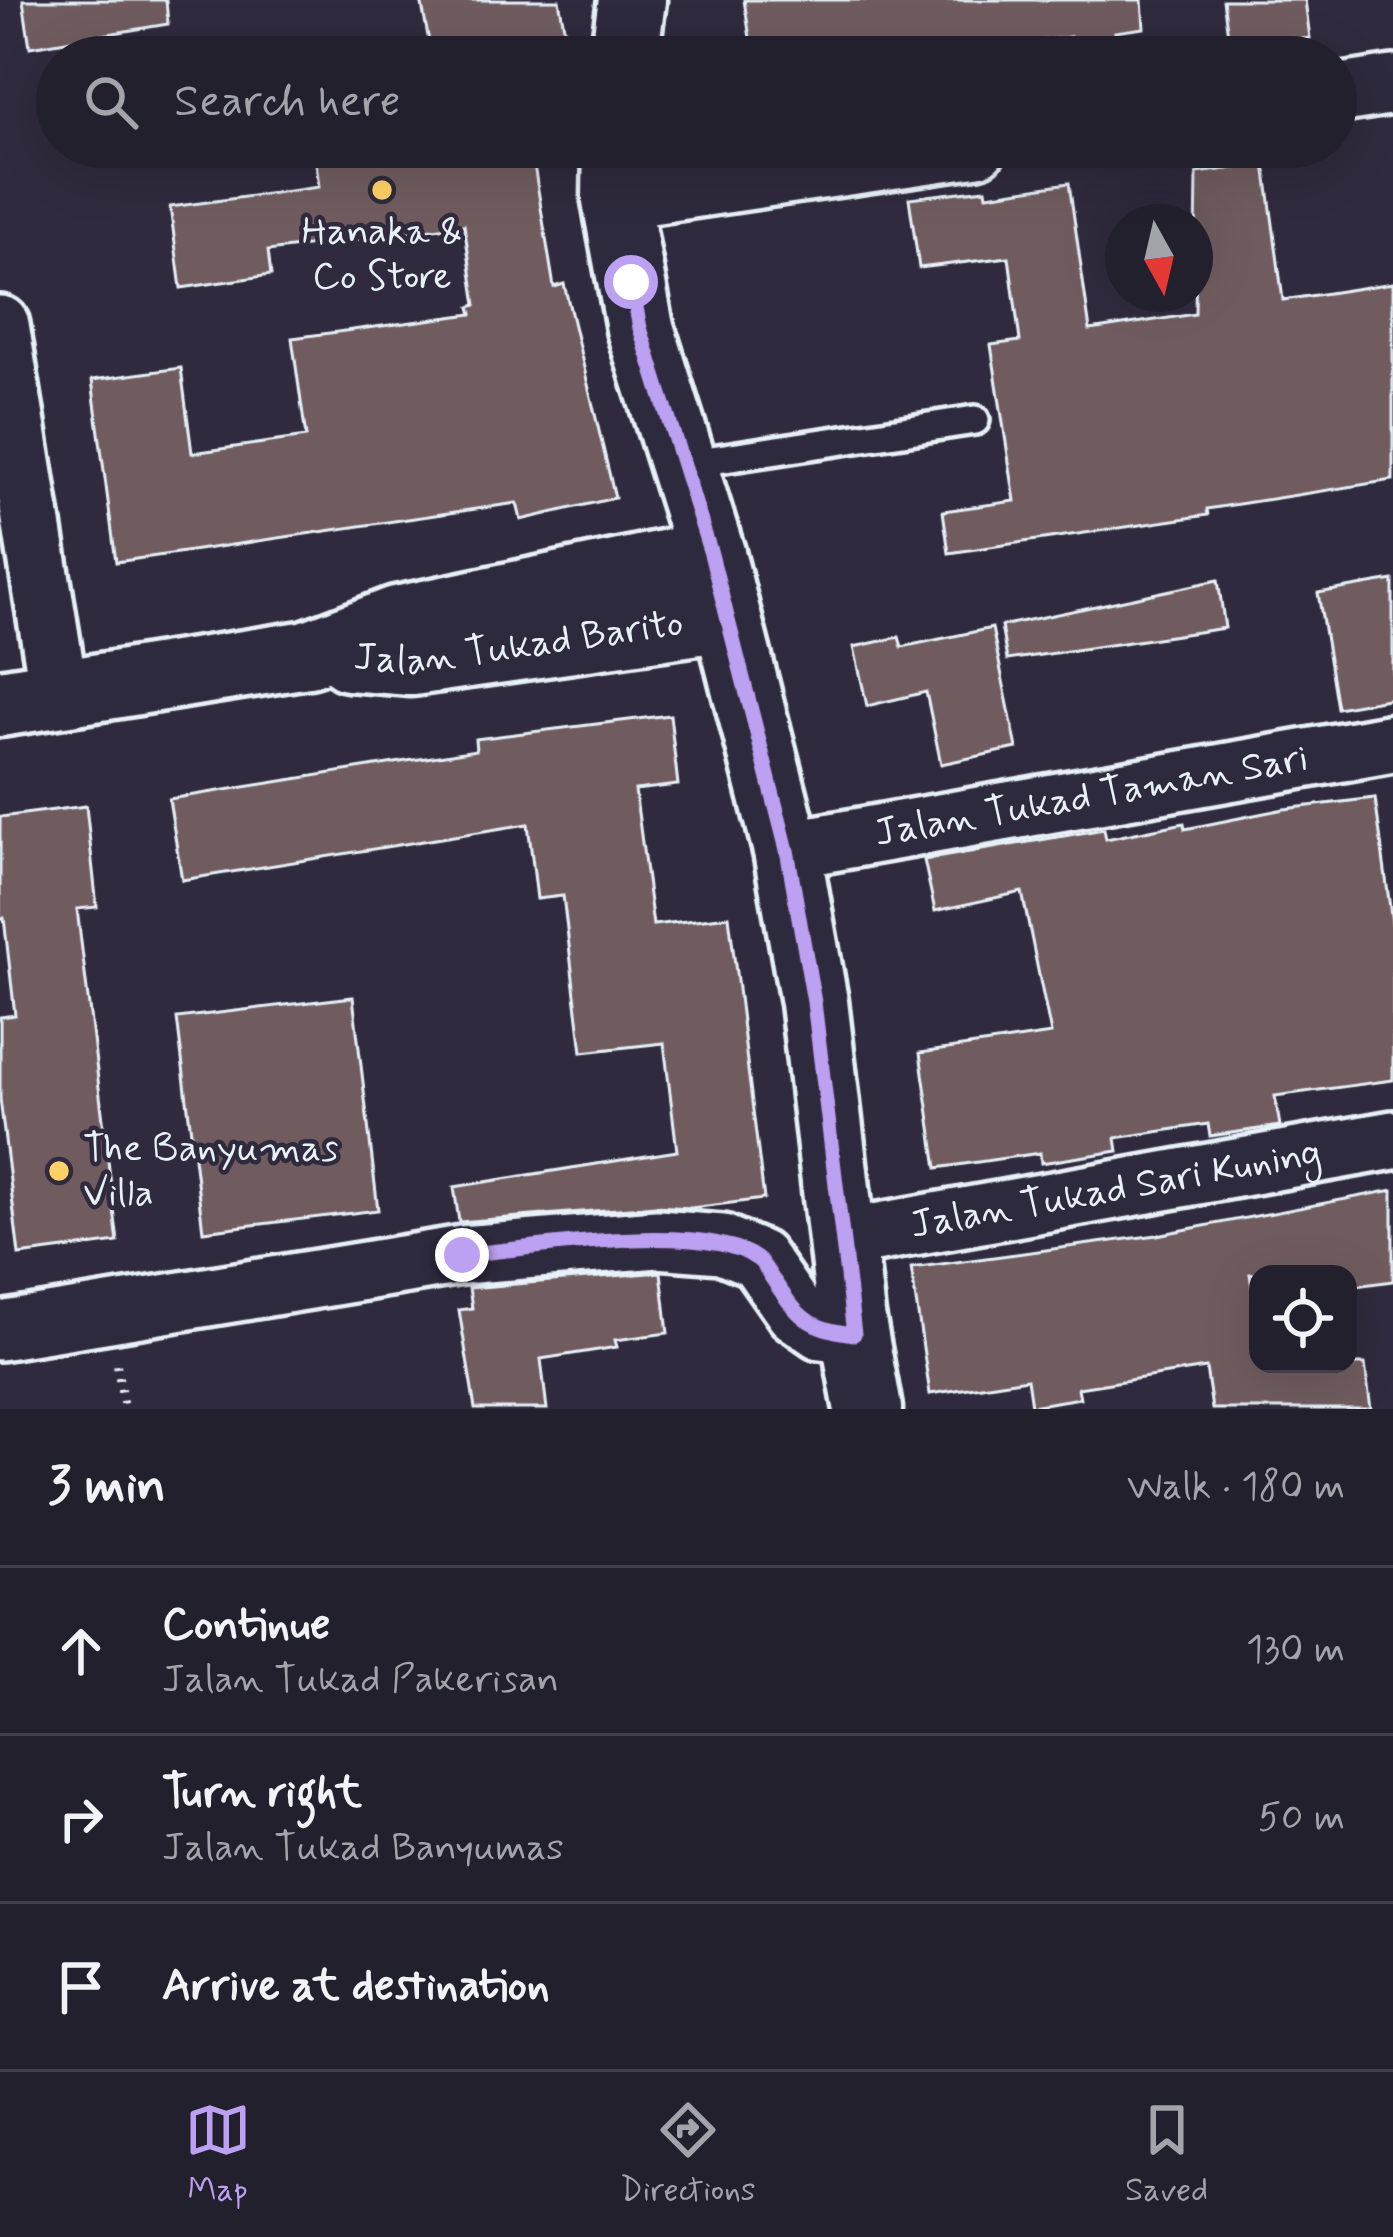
<!DOCTYPE html>
<meta charset="utf-8">
<style>
:root{--surface:#23202e;--page:#2f2d3a;--text:#f1f3f6;--muted:#a3a3aa;--line:#403e4a;--accent:#bca0f2}
body{margin:0;font-family:Mynerve,sans-serif;background:var(--page);color:var(--text)}
.controls{position:absolute;right:36px;bottom:36px;display:grid;overflow:hidden;border-radius:24px;box-shadow:0 12px 48px #0002}
.controls button{width:108px;height:108px;display:grid;place-items:center;padding:0;border:0;border-bottom:3px solid var(--line);background:var(--surface);color:var(--text);font:60px sans-serif}
.compass{position:absolute;left:1105px;top:204px;width:108px;height:108px;border-radius:50%;background:var(--surface);box-shadow:0 12px 48px #0002;rotate:172deg}
.stop{position:absolute;width:36px;height:36px;margin:-27px;border:9px solid #bca0f2;border-radius:50%;background:#fff}
.stop.end{background:#bca0f2;border-color:#fff;box-shadow:0 3px 12px #0008}
.list{margin:0;padding:0;list-style:none}
h2{display:flex;justify-content:space-between;align-items:center;height:156px;margin:0;padding:0 48px;font-size:51px}
h2 small{font-size:39px;font-weight:400;color:var(--muted)}
.list li{display:grid;grid-template-columns:78px 1fr auto;gap:36px;align-items:center;box-sizing:border-box;height:168px;padding:0 48px;border-top:3px solid var(--line)}
.list b{display:block;font-size:45px;white-space:nowrap}
.list p{margin:0;font-size:39px;white-space:nowrap;color:var(--muted)}
.list em{font-size:39px;font-style:normal;color:var(--muted)}
.icon{flex:none;width:66px;height:66px;fill:none;stroke:currentColor;stroke-width:2;stroke-linecap:round;stroke-linejoin:round}
.map{position:relative;flex:none;width:1393px;height:1409px;overflow:hidden}
.search{position:absolute;background:var(--surface);box-shadow:0 12px 48px #0002;left:36px;right:36px;top:36px;height:132px;display:flex;align-items:center;gap:30px;box-sizing:border-box;padding:0 42px;border-radius:66px;color:var(--muted);font-size:45px}
.sheet{height:660px;background:var(--surface)}
nav{display:flex;justify-content:space-around;align-items:center;box-sizing:border-box;height:168px;border-top:3px solid var(--line);background:var(--surface);font-size:33px;color:var(--muted)}
nav a{display:grid;justify-items:center;gap:6px}
nav .on{color:var(--accent)}
.map>svg:first-child{display:block}
.building{fill:#705c5e;stroke:#e8f1f8;stroke-width:3}
.lines{fill:none;stroke-linecap:round;stroke-linejoin:round}
.lane-casing{stroke:#e8f1f8;stroke-width:36}
.street-casing{stroke:#e8f1f8;stroke-width:66}
.secondary-casing{stroke:#e8f1f8;stroke-width:75}
.path{stroke:#e8f1f8;stroke-width:8;stroke-dasharray:3 9;stroke-linecap:butt}
.lane{stroke:#2f2a3d;stroke-width:27}
.street{stroke:#2f2a3d;stroke-width:57}
.secondary{stroke:#2f2a3d;stroke-width:66}
.route{stroke:#bca0f2;stroke-width:15}
.poi-dot{fill:#ffd166;stroke:#2f2a3d;stroke-width:4.5}
.labels{text-anchor:middle;dominant-baseline:central;stroke-width:9;stroke-linejoin:round;paint-order:stroke}
.poi-label{font-size:39px;fill:#e8f1f8;stroke:#2f2a3d}
.street-label{font-size:39px;fill:#e8f1f8;stroke:#2f2a3d}
</style>
<div class="map">
<svg width="1393" height="1409" viewBox="0 0 1393 1409">
<rect width="100%" height="100%" fill="#2f2a3d"/>
<filter id="ink" filterUnits="userSpaceOnUse"><feTurbulence type="fractalNoise" baseFrequency=".00833" numOctaves="2"/><feDisplacementMap in="SourceGraphic" scale="24" xChannelSelector="R" yChannelSelector="G"/><feConvolveMatrix kernelMatrix="1 2 1 2 8 2 1 2 1" color-interpolation-filters="sRGB"/></filter>
<g filter="url(#ink)">
<g class="building">
<polygon points="23,0 166,0 168,24 30,47"/>
<polygon points="421,0 559,0 566,38 540,43 543,57 432,57"/>
<polygon points="744,0 1142,0 1144,28 1115,32 1118,49 1072,55 1070,37 914,57 753,57"/>
<polygon points="1223,0 1305,0 1310,38 1230,49"/>
<polygon points="374,147 531,147 554,287 564,284 615,498 521,520 517,503 116,562 92,380 181,368 192,453 306,437 292,338 472,314 470,307 476,305 464,225 268,251 271,275 181,288 170,207 319,187 315,154"/>
<polygon points="1265,164 1283,300 1393,283 1393,480 1207,509 1208,515 949,553 943,511 1015,501 991,345 1020,341 1009,257 919,268 909,198 986,189 987,195 1069,183 1090,330 1195,314 1197,173"/>
<polygon points="1218,580 1225,628 1007,660 1001,626"/>
<polygon points="1393,580 1393,698 1337,708 1318,593"/>
<polygon points="992,628 1017,748 941,764 926,692 867,706 854,647 899,637 902,647"/>
<polygon points="670,715 678,785 635,790 653,925 729,916 764,1199 691,1208 655,1206 459,1222 454,1187 677,1151 664,1043 582,1052 563,896 537,899 528,824 182,880 169,799 476,750 475,739"/>
<polygon points="1375,798 1393,930 1393,1080 1275,1096 1280,1126 1210,1136 1208,1124 1116,1138 1118,1151 1041,1163 1040,1153 937,1168 920,1053 1051,1034 1022,892 935,911 924,860 1104,829 1106,839 1184,823 1185,829 1284,809"/>
<polygon points="86,806 97,907 77,909 118,1242 19,1255 0,1099 0,1017 15,1015 4,918 0,918 0,817"/>
<polygon points="353,997 378,1210 203,1231 177,1018"/>
<polygon points="1393,1190 1393,1281 1348,1287 1348,1274 1250,1274 1258,1325 1258,1364 1365,1364 1371,1409 1212,1409 1206,1368 1078,1388 1080,1398 1031,1406 1027,1379 930,1394 911,1268 1157,1235"/>
<polygon points="661,1272 668,1333 615,1340 617,1347 541,1359 547,1409 475,1409 459,1310 472,1308 469,1288"/>
</g>
<g class="lines">
<defs>
<polyline id="lane" points="685,464 975,420"/>
<g id="street">
<polyline points="1336,94 1393,85"/>
<polyline points="616,200 977,147"/>
<polyline points="0,325 59,693"/>
<path id="s1" d="M787,850L1393,743"/>
<path id="s2" d="M841,1239L1393,1140"/>
<polyline points="0,1331 462,1255 657,1239 722,1244 758,1259 795,1312 821,1330 854,1334"/>
</g>
<g id="secondary">
<polyline points="624,57 632,0"/>
<polyline points="617,147 616,200 640,328 711,554 787,850 814,1002 851,1316 868,1409"/>
<path id="s3" d="M349,657L412,662L726,617"/>
<polyline points="0,703 308,654 397,620 711,554"/>
</g>
</defs>
<use href="#lane" class="lane-casing"/>
<use href="#street" class="street-casing"/>
<use href="#secondary" class="secondary-casing"/>
<polyline class="path" points="117,1365 124,1409"/>
<use href="#lane" class="lane"/>
<use href="#street" class="street"/>
<use href="#secondary" class="secondary"/>
</g>
</g>
<g class="lines" filter="url(#ink)">
<path class="route" d="M462,1255C528,1249 705,1219 757,1259C764,1263 769,1275 774,1281C799,1318 809,1329 854,1334L814,1002L787,850L711,554L640,328L631,282"/>
</g>
<g class="poi-dot">
<circle cx="382" cy="190" r="12"/>
<circle cx="59" cy="1171" r="12"/>
</g>
<g class="labels">
<g class="poi-label">
<text x="382" y="232">Hanaka &amp;<tspan x="382" dy="45">Co Store</tspan></text>
<text x="83" y="1149" text-anchor="start">The Banyumas<tspan x="83" dy="45">Villa</tspan></text>
</g>
<g class="street-label">
<text stroke="none"><textPath href="#s3" startOffset="171">Jalan Tukad Barito</textPath></text>
<text stroke="none"><textPath href="#s1" startOffset="309">Jalan Tukad Taman Sari</textPath></text>
<text stroke="none"><textPath href="#s2" startOffset="279">Jalan Tukad Sari Kuning</textPath></text>
</g>
</g>
</svg>
<div class="controls">
<button><svg class="icon" aria-label="locate" viewBox="0 0 24 24"><circle cx="12" cy="12" r="6"/><path d="M12 2v4M12 18v4M2 12h4M18 12h4"/></svg></button>
</div>
<svg class="compass" viewBox="-18 -18 36 36"><path d="M0-13l5 13h-10z" fill="#e53935"/><path d="M0 13l5-13h-10z" fill="#a3a3aa"/></svg>
<div class="stop" style="left:631px;top:282px"></div>
<div class="stop end" style="left:462px;top:1255px"></div>
<div class="search"><svg class="icon" aria-label="search" viewBox="0 0 24 24"><circle cx="10" cy="10" r="6"/><path d="M15 15l6 6"/></svg>Search here</div>
</div>
<section class="sheet">
<h2>3 min<small>Walk · 180 m</small></h2>
<ul class="list">
<li><svg class="icon" aria-label="ahead" viewBox="0 0 24 24"><path d="M12 20V5M6 11l6-6 6 6"/></svg><div><b>Continue</b><p>Jalan Tukad Pakerisan</p></div><em>130 m</em></li>
<li><svg class="icon" aria-label="right" viewBox="0 0 24 24"><path d="M7 20v-9h11M14 6l5 5-5 5"/></svg><div><b>Turn right</b><p>Jalan Tukad Banyumas</p></div><em>50 m</em></li>
<li><svg class="icon" aria-label="arrive" viewBox="0 0 24 24"><path d="M6 21V4h12l-3 4 3 4H6"/></svg><div><b>Arrive at destination</b></div></li>
</ul>
</section>
<nav>
<a class="on"><svg class="icon" aria-label="map" viewBox="0 0 24 24"><path d="M3 6l6-2 6 2 6-2v14l-6 2-6-2-6 2zM9 4v14M15 6v14"/></svg>Map</a>
<a><svg class="icon" aria-label="directions" viewBox="0 0 24 24"><path d="M12 3l9 9-9 9-9-9zM9 14v-3h6M13 9l2 2-2 2"/></svg>Directions</a>
<a><svg class="icon" aria-label="saved" viewBox="0 0 24 24"><path d="M7 4h10v16l-5-4-5 4z"/></svg>Saved</a>
</nav>
